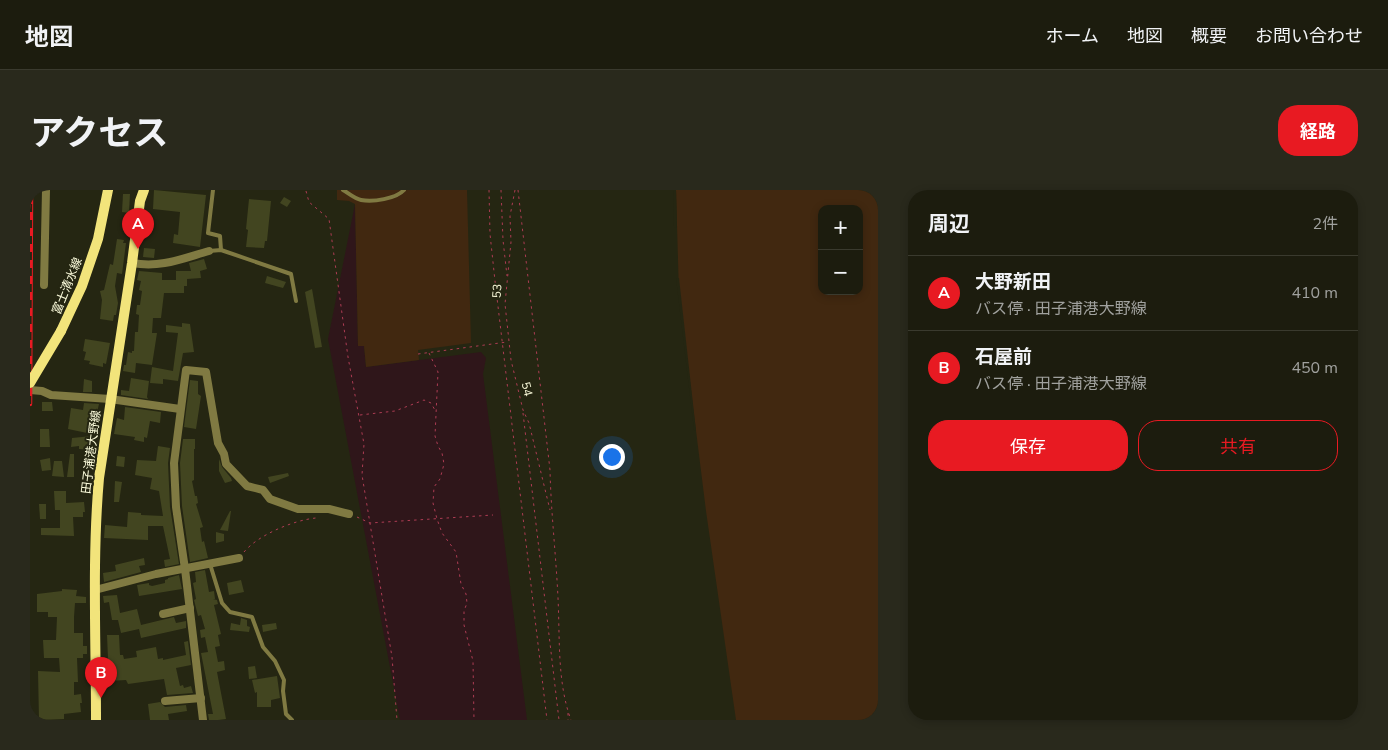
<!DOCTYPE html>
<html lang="ja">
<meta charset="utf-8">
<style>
:root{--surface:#1c1c0e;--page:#29291c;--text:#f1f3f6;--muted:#a0a19e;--line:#3a3a2e;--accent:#e81a22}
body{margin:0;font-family:"Nunito Sans","Noto Sans JP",sans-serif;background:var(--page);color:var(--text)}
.controls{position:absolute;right:15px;top:15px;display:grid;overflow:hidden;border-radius:10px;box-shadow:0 2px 8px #0003}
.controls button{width:45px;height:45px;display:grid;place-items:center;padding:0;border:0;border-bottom:1px solid var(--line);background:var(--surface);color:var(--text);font:25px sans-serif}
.you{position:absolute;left:581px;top:266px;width:18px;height:18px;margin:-12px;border:4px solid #fff;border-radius:50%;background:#1a73e8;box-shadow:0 0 0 8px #1a73e833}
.badge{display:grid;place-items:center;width:32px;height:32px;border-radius:50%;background:var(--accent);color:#fff;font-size:16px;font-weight:700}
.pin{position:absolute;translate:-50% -41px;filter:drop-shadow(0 1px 2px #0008)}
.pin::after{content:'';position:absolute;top:26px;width:18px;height:15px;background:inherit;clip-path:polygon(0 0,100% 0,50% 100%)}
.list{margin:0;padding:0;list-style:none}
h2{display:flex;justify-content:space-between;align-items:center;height:65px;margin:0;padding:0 20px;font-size:21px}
h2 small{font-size:16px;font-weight:400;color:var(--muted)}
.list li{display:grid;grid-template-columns:32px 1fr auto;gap:15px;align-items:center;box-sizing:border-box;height:75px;padding:0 20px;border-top:1px solid var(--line)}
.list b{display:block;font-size:19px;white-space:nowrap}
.list p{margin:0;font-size:16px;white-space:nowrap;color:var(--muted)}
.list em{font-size:16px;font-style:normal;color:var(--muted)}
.actions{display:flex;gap:10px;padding:15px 20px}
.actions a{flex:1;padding:11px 0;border:1px solid var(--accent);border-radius:20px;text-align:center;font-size:18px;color:var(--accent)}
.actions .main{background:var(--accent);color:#fff}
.map{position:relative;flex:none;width:848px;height:530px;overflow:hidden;border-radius:20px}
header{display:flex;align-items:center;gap:30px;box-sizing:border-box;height:70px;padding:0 25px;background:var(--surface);border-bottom:1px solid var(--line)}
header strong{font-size:24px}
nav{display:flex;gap:28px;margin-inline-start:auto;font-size:18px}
.intro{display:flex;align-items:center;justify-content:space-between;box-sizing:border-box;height:120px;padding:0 30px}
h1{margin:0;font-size:35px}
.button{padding:12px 22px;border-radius:20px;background:var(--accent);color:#fff;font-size:18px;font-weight:700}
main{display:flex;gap:30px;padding:0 30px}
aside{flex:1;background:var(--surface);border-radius:20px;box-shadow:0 2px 8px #0003}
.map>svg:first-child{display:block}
.green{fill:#2f161a}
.water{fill:#412810;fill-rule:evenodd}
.pier{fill:#252612}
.building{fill:#424520}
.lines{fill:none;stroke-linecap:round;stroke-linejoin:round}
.path{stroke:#ad3c53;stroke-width:1;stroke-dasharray:2.5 4;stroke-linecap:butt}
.service{stroke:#807a42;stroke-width:4}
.minor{stroke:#807a42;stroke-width:8}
.secondary{stroke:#f2e47b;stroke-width:10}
.rail-casing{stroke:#e81a22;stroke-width:4.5}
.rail{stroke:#252612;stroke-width:2.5;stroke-dasharray:8;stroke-linecap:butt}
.secondary-bridge{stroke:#f2e47b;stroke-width:10}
.labels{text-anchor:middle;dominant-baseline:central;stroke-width:4;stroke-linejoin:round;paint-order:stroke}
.street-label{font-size:12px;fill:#fbfbdb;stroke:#252612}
</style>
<header>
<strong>地図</strong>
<nav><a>ホーム</a><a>地図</a><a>概要</a><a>お問い合わせ</a></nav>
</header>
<div class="intro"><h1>アクセス</h1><a class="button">経路</a></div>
<main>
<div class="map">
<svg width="848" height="530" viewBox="0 0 848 530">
<rect width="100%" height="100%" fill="#252612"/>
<polygon class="green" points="325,14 328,156 334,156 336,177 451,162 456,168 453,184 497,530 370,530 298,149"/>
<g class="water">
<polygon points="307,0 437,0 441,153 388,160 389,170 336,177 334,156 328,156 325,14 319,11 307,10"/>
<path d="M646,0H848V530H706L676,321L649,104ZM792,19H829V101H792Z"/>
</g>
<g class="pier">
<polygon points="643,0 646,0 647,38 644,37"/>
<polygon points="646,88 649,88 666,241 664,240"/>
</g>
<g class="building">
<polygon points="124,0 176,5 170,57 143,53 144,44 148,45 150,22 123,19"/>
<polygon points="93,4 100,4 99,23 92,22"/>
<polygon points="254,7 261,11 257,17 250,13"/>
<polygon points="219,9 241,11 237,51 235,51 234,58 216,57 218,40 216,39"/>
<polygon points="87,49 94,50 93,53 96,53 92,84 87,83 85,96 88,113 86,125 84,125 83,131 70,129 72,110 70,101 74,100 80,74 83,75"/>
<polygon points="114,58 125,59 124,68 113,67"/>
<polygon points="174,69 177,79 170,81 171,88 157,89 157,96 154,96 154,103 134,103 131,128 123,128 122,143 127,143 122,175 106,173 105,183 93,181 94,175 96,175 98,162 102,163 102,161 104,161 105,142 108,142 109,125 106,124 107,115 110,115 112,101 109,100 111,91 107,90 109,81 132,83 132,90 146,90 146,81 161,81 159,73"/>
<polygon points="237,86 256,92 253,98 235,93"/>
<polygon points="282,99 292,157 285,158 275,102"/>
<polygon points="152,133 160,134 164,162 153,163 148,191 133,189 133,194 120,193 122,177 143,181 148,143 136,142 136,135 152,137"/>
<polygon points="55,149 80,153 76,174 73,173 73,177 59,174 60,171 54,170 56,162 53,161"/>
<polygon points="101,188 119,191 117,207 118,209 91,205 91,200 99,201"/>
<polygon points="54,189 62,191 62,202 53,202"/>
<polygon points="160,190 168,191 168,204 171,206 166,239 154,237"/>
<polygon points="12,212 22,212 23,221 12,221"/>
<polygon points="54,213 69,214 62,244 38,239 41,218 53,220"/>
<polygon points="95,217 131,222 130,233 120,231 117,248 114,247 114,252 104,250 105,247 84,244 87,228 94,230"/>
<polygon points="10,239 19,239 20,257 10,257"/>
<polygon points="62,246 61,260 49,259 49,256 41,257 42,248"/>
<polygon points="153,249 165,249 165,259 164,259 164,290 162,291 165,306 167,306 168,313 166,314 173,337 170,338 172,352 174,351 178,368 160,372 152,316 150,273"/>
<polygon points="128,256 140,258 138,273 140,317 149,374 135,377 134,370 140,369 133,336 118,336 118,350 74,348 75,335 97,337 98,322 111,323 111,325 133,326 129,301 120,299 122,288 105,285 107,270 126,271"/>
<polygon points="40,264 44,264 44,287 37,287"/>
<polygon points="87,266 95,267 94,277 86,276"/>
<polygon points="20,268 21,280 12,281 10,270"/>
<polygon points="189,269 192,277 201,288 202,291 195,293 189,281"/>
<polygon points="24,271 32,271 34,287 22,286"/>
<polygon points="258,283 259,286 240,293 238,287"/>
<polygon points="85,291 92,292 89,312 84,312"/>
<polygon points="24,301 36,301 36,313 54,312 55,322 53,322 53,327 43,327 44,346 11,345 11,338 30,338 30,320 25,320"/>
<polygon points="9,314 16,314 16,329 10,329"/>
<polygon points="200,321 201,321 198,341 190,340"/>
<polygon points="186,342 194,344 194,351 186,353"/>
<polygon points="114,368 115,375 109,376 111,382 74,392 73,383 86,381 85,375"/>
<polygon points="175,380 179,402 184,401 185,409 183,409 187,410 188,414 184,415 191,444 188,445 190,456 185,457 188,472 194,471 195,480 187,482 196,529 188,530 179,530 178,524 183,524 171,463 178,462 175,447 171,448 170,440 175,439 171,425 168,426 164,410 166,409 163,393 166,392 165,382"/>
<polygon points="149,385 152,399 109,406 107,395 119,393 119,395 122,396 135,393 135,390 138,389 138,388"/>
<polygon points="211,390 214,402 199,405 197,393"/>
<polygon points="32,399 47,400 46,406 56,407 56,413 45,413 44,427 44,443 53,443 53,456 57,456 57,464 53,464 53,468 47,468 48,492 44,492 44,505 51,504 52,513 50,513 51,522 34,524 34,529 9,530 8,481 30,482 29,468 14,468 13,450 26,450 27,427 18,427 18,422 7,422 7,404 32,401"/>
<polygon points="87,405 90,423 107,419 111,435 144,427 146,433 156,431 156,438 111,448 109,439 91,443 88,430 82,430 79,412 74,413 73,406"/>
<polygon points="211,428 217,430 217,436 220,437 219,442 200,440 201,433 210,435"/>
<polygon points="246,433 247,439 233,442 232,435"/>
<polygon points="77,445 89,445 90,465 93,465 94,469 107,467 106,461 126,457 128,469 133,468 133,470 156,465 154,452 158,451 161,475 146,478 150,496 153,495 154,498 161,496 163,503 137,505 134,489 98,494 96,490 79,491"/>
<polygon points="225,476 227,488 219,489 218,477"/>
<polygon points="247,486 250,508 241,510 241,517 227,517 227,502 225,503 222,490"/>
<polygon points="130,512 135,517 156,515 157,521 138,524 139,530 120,530 118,514"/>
</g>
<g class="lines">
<g class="path">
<polyline points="459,0 460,44 465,91 517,530"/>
<polyline points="471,0 473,50 477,86"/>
<polyline points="485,0 480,26 481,52 475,114 481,170 493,220 499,233 520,320"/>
<path d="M488,0L520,280C521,323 526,365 528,408C530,448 527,492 541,530"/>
<polyline points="276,1 279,12 299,29 318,167 334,254 332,285 362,467 367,530"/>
<polyline points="399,163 408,182 405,246 408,256 412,263 414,274 410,289 404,297 403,313 407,329 412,343 426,362 431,394 436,404 437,413 434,421 434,435 443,471 444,530"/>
<polyline points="388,164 477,152"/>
<polyline points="493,223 529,530"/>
<polyline points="330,225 365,221 394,210 401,213 406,222"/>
<polyline points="327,327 340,333 463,325"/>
<path d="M214,362C228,345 264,330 286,328"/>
<polyline points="538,523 538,530"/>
</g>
<g class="service">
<polyline points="183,0 178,43 190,46 191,60"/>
<path d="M313,0C318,3 325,9 331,10C343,12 366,9 374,0"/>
<polyline points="179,61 191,60 261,84 266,111"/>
<polyline points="180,374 192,413 200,422 222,427 233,457 245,471 254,490 253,501 256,524 262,530"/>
</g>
<g class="minor">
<path d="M102,73C131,78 151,69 179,61"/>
<polyline points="14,95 16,0"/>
<polyline points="0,200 12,201 21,205 80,209 150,219"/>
<polyline points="65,400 126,384 209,368"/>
<polyline points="133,424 160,418"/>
<polyline points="135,511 171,508"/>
<polyline points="173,530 155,379 146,317 144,273 156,180 176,182 188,253 194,264 196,274 217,296 233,300 240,309 268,319 299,319 319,324"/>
</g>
<g class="secondary">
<polyline points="31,141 52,96 68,49 78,0"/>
<path d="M66,530C66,449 62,368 69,288L102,73L110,11L114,0"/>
</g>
<defs>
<polyline id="rail" points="0,214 1,0"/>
</defs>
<use href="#rail" class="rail-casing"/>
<use href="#rail" class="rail"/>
<polyline class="secondary-bridge" points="0,193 31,141"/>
</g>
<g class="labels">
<g class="street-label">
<text transform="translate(37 96) rotate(-68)">富士清水線</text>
<text transform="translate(467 101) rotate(-86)">53</text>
<text transform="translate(497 199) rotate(76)">54</text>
<text transform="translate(61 262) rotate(-83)">田子浦港大野線</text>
</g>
</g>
</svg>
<div class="controls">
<button>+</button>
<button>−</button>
</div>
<div class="you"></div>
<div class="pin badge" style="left:108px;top:59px">A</div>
<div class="pin badge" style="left:71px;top:508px">B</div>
</div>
<aside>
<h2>周辺<small>2件</small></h2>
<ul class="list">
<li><span class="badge">A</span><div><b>大野新田</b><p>バス停 · 田子浦港大野線</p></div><em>410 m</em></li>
<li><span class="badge">B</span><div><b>石屋前</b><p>バス停 · 田子浦港大野線</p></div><em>450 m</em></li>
</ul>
<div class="actions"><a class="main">保存</a><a>共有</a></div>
</aside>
</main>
